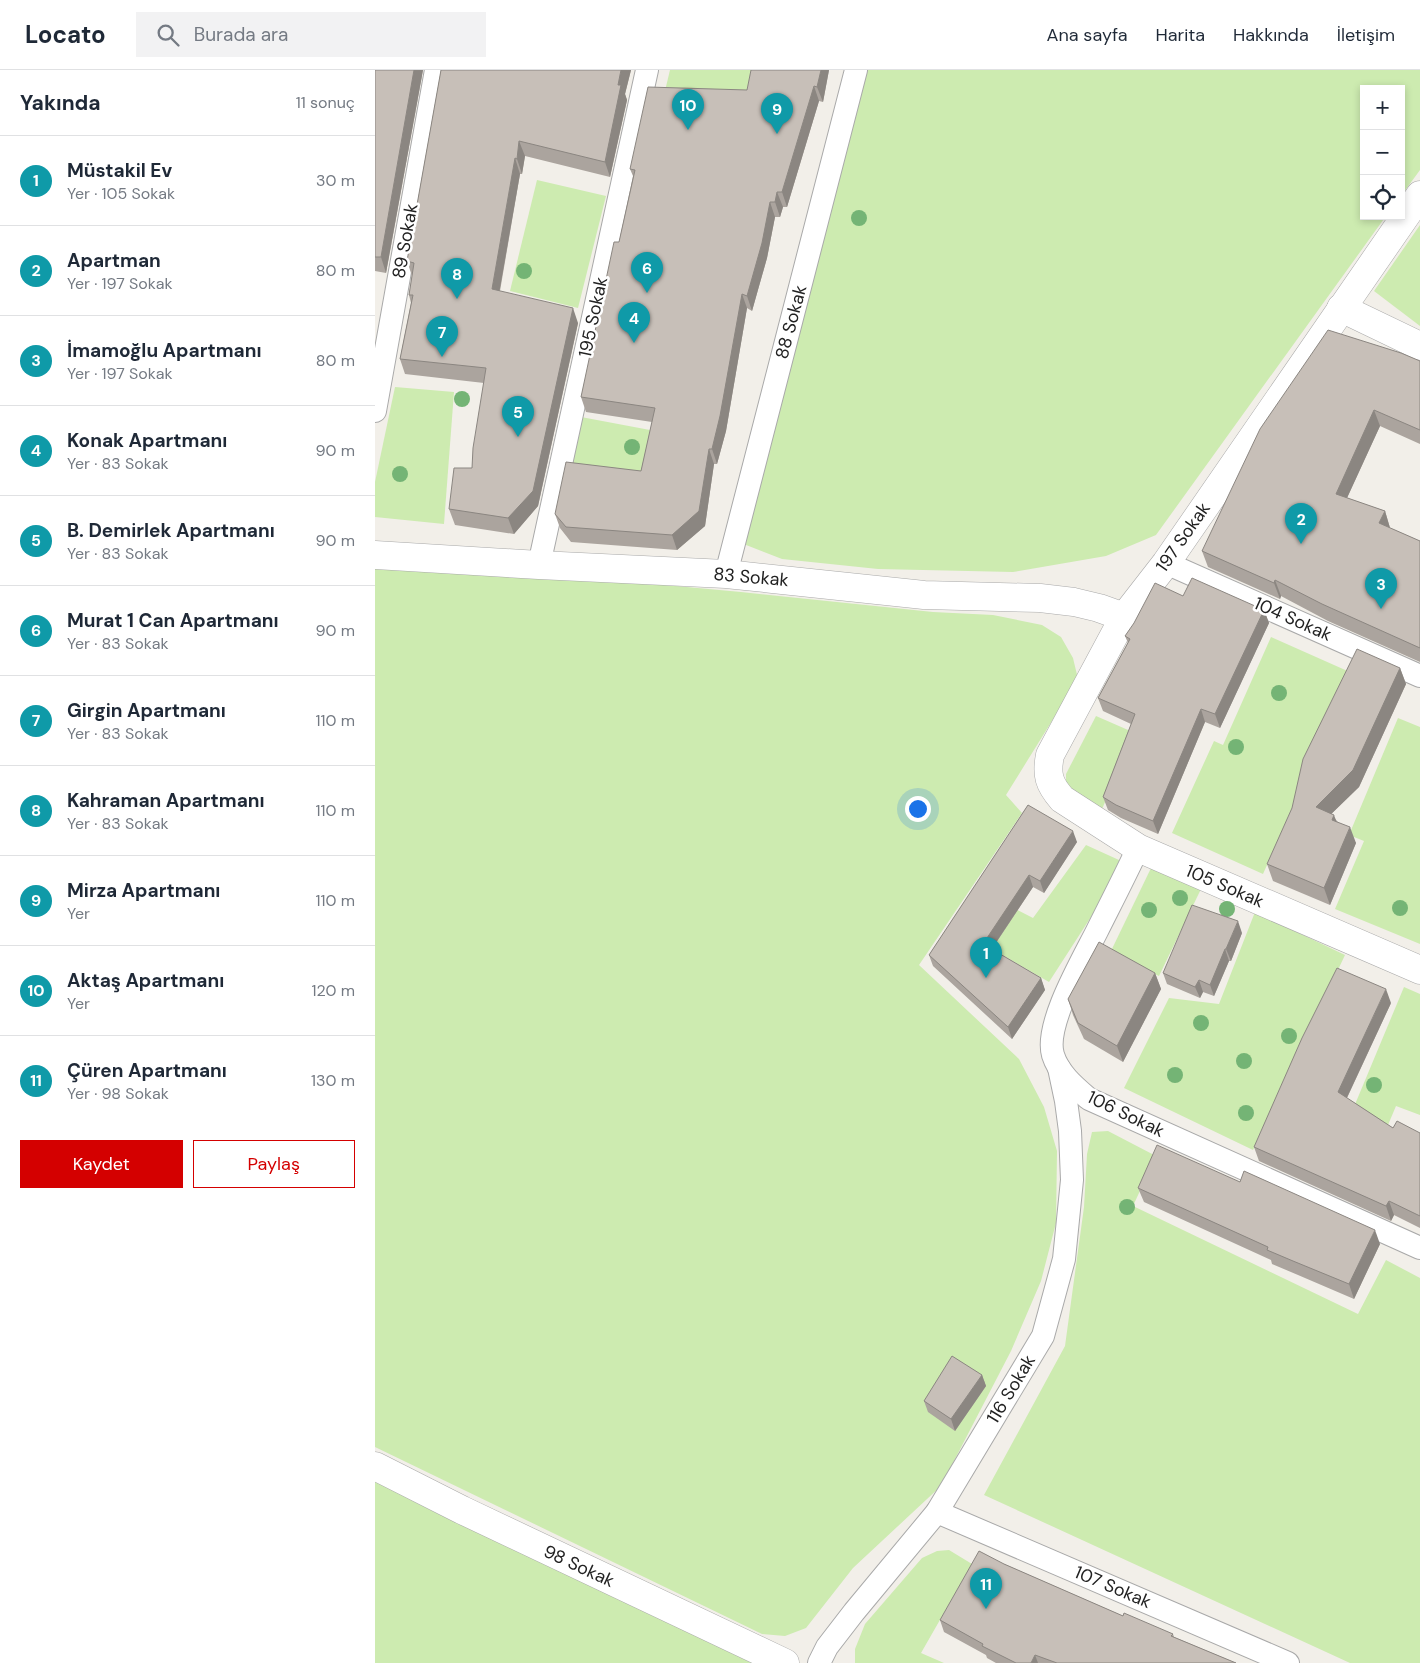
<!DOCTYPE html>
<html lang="tr">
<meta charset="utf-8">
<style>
:root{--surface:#fff;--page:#f2f2f3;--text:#1f2937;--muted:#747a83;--line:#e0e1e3;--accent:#d40000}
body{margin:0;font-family:"DM Sans",sans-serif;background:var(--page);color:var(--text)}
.controls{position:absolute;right:15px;top:15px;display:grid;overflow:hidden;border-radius:0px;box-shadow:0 2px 8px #0003}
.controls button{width:45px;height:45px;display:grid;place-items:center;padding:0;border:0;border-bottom:1px solid var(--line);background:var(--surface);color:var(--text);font:25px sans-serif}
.you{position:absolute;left:542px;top:738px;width:18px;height:18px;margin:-12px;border:4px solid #fff;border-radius:50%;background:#1a73e8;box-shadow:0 0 0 8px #1a73e833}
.badge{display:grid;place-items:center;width:32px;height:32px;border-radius:50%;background:var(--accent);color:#fff;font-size:16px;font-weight:700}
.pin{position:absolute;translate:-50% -41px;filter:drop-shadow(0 1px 2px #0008)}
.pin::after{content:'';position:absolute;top:26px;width:18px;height:15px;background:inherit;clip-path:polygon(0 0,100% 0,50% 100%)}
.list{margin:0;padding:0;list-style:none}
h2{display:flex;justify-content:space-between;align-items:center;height:65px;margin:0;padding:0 20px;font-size:21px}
h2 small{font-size:16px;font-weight:400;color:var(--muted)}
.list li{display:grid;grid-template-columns:32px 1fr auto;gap:15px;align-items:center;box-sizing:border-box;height:90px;padding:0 20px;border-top:1px solid var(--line)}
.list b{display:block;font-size:19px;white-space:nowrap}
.list p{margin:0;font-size:16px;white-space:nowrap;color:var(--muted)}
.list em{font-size:16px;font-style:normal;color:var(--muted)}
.actions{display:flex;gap:10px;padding:15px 20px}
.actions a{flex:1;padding:11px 0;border:1px solid var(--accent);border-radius:0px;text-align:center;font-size:18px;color:var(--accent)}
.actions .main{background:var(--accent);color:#fff}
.icon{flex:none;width:28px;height:28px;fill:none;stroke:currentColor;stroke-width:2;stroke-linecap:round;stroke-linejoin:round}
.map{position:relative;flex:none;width:1045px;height:1593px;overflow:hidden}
header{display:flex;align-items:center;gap:30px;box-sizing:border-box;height:70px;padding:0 25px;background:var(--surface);border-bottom:1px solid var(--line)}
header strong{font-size:24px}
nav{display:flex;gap:28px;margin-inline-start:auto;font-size:18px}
.search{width:350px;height:45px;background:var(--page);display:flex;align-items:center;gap:12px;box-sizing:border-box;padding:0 18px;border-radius:0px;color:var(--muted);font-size:19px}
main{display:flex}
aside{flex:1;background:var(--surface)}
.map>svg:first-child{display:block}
.grass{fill:#cdebb0}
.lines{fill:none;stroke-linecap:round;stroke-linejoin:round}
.lane-casing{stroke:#a9a9a9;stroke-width:24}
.street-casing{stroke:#a9a9a9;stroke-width:29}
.lane{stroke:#fff;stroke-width:22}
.street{stroke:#fff;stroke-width:28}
.tree{fill:#74b475}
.wall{fill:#aba49e}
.shaded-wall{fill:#8b8681}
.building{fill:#c7bfb8;stroke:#8b8681}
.labels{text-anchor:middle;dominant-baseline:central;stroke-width:5;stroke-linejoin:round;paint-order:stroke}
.street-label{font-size:18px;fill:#222;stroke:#fff}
</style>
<header>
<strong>Locato</strong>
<div class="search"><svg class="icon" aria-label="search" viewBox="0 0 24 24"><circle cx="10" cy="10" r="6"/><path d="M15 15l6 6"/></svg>Burada ara</div>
<nav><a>Ana sayfa</a><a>Harita</a><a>Hakkında</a><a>İletişim</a></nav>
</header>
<main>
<aside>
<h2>Yakında<small>11 sonuç</small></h2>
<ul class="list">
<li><span class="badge" style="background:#0f9aa8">1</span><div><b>Müstakil Ev</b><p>Yer · 105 Sokak</p></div><em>30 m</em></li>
<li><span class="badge" style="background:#0f9aa8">2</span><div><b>Apartman</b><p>Yer · 197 Sokak</p></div><em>80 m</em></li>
<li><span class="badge" style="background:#0f9aa8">3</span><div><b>İmamoğlu Apartmanı</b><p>Yer · 197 Sokak</p></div><em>80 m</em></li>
<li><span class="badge" style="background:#0f9aa8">4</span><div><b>Konak Apartmanı</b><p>Yer · 83 Sokak</p></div><em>90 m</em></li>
<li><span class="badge" style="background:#0f9aa8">5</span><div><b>B. Demirlek Apartmanı</b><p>Yer · 83 Sokak</p></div><em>90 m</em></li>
<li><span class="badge" style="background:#0f9aa8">6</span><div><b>Murat 1 Can Apartmanı</b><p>Yer · 83 Sokak</p></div><em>90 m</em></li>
<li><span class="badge" style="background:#0f9aa8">7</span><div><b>Girgin Apartmanı</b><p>Yer · 83 Sokak</p></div><em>110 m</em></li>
<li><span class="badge" style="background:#0f9aa8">8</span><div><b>Kahraman Apartmanı</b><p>Yer · 83 Sokak</p></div><em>110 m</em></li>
<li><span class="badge" style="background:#0f9aa8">9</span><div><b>Mirza Apartmanı</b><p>Yer</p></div><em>110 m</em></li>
<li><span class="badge" style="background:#0f9aa8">10</span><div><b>Aktaş Apartmanı</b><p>Yer</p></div><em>120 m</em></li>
<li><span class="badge" style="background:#0f9aa8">11</span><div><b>Çüren Apartmanı</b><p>Yer · 98 Sokak</p></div><em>130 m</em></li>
</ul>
<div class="actions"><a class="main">Kaydet</a><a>Paylaş</a></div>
</aside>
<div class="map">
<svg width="1045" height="1593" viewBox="0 0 1045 1593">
<rect width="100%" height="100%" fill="#f2efe9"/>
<g class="grass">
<polygon points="295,0 378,0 371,28 289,25"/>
<polygon points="491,0 1045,0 1045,100 1026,126 1026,19 989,19 989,146 1011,146 781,465 731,486 638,502 503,499 407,489 366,473"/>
<polygon points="162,110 231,126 203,238 135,221"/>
<polygon points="1045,155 1045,256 999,221"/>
<polygon points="20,317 79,322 69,454 0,447 0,412"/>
<polygon points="206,347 275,360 266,410 197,398"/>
<polygon points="0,492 192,506 366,522 558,542 618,545 667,555 686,567 698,588 703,609 631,725 647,743 544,895 644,989 669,1037 682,1081 681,1153 666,1211 636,1281 566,1416 478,1498 431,1558 410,1566 387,1564 0,1377"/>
<polygon points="896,567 977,603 888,804 797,763 839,671 848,675"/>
<polygon points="721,646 760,663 727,739 691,722 691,704"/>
<polygon points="1023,648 1045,657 1045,874 960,839 989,771 974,765"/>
<polygon points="711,775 744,790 745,802 674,912 577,856 604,820 658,848"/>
<polygon points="777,796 826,819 784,906 735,883"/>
<polygon points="880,842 970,885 878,1080 749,1018 794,928 844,934"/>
<polygon points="1029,917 1045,924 1045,1045 1021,1036 983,1126 948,1111"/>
<polygon points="733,1061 781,1086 758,1136 983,1244 1011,1190 1045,1208 1045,1593 975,1593 609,1425 690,1276 709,1137 712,1084 717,1062"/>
<polygon points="0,1408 383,1593 0,1593"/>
<polygon points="574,1480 597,1494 546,1583 569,1593 480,1593 480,1579 490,1554 547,1488 562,1481"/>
</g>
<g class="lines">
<defs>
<g id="lane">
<polyline points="0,341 61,0"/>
<polyline points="791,493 1045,606"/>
<polyline points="164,495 272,0"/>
<polyline points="351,504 481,0"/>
<path d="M763,778C750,806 736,833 722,861C708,889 669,955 678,985C684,1004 700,1017 714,1029L1045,1178"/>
<polyline points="562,1442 913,1593"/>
<polyline points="444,1593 452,1577 479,1542 562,1442 668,1266 689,1189 697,1110 695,1061 691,1031 684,998"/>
</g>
<g id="street">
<path d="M1045,125L791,493L749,547L675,685C671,705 674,714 687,729L763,778L1045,900"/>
<polyline points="966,238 1045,276"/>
<polyline points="0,485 164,495 351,504 549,525 665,528 699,532 724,538 749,547"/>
<polyline points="0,1396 87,1440 410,1593"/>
</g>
</defs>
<use href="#lane" class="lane-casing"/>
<use href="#street" class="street-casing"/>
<use href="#lane" class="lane"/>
<use href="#street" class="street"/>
</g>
<g class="tree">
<circle cx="484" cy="148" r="8"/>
<circle cx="149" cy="201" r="8"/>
<circle cx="87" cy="329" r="8"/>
<circle cx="257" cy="377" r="8"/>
<circle cx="25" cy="404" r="8"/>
<circle cx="904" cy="623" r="8"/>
<circle cx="861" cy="677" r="8"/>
<circle cx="805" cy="828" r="8"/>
<circle cx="1025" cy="838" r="8"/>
<circle cx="852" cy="839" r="8"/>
<circle cx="774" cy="840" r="8"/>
<circle cx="826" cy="953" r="8"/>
<circle cx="914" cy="966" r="8"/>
<circle cx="869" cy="991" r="8"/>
<circle cx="800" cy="1005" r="8"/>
<circle cx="999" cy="1015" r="8"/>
<circle cx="871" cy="1043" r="8"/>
<circle cx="752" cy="1137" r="8"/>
</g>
<g class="wall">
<polygon points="0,0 48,0 11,203 0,201"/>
<polygon points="66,0 256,0 250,24 252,30 235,107 150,86 147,104 145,104 125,221 203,253 163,436 139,464 80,455 74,439 97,398 109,313 30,304 25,289 36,233 34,225 37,206 32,191"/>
<polygon points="454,0 448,32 444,31 412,137 408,137 405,147 400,147 392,188 377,241 372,238 351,361 342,394 339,394 330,456 302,480 196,472 185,458 180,444 266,401 277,352 211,342 206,327 244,172 258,106 255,99 372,20"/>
<polygon points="1045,291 1045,374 1005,356 972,428 1010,441 1015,458 1045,471 1045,592 953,551 906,526 905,529 833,497 827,481"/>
<polygon points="808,526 889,540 894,553 845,658 830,652 783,764 746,748 733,740 728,727 756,654 728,641 723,628 753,573 750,566"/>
<polygon points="1025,598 1031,614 984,717 956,744 962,751 981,773 955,835 898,811 892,794"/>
<polygon points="653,735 702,772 669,823 658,817 617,879 666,908 670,920 637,969 558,896 554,885"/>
<polygon points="867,863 856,891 854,891 839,926 828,922 825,928 792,914 788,903"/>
<polygon points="780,903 786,919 748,992 709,969 698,945 693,929"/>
<polygon points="1016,933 972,1028 1018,1058 1045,1063 1045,1158 1019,1145 1016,1151 884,1091 879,1077"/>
<polygon points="865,1112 1005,1174 979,1229 923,1205 897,1194 896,1190 769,1132 763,1118"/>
<polygon points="607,1305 611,1316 580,1361 553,1342 549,1331"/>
<polygon points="629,1494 748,1546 798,1564 799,1567 861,1593 621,1593 612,1588 611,1585 569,1562 565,1550"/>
</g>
<g class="shaded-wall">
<polygon points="39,0 48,0 11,203 6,187"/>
<polygon points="246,0 256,0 250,24 252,30 235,107 230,92 243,15"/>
<polygon points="446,0 454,0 448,32 442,17"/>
<polygon points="439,16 444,31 412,137 407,122"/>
<polygon points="144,71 150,86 147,104 142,89"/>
<polygon points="140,88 145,104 122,235 117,219"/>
<polygon points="402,122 408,137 405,147 400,132"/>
<polygon points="395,132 400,147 392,188 377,241 372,226"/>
<polygon points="367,224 372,238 351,361 342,394 337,379"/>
<polygon points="198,238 203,253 163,436 139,464 133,448"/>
<polygon points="999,340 1005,356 966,441 961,424"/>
<polygon points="334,379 339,394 330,456 302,480 297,465"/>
<polygon points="1010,441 1015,458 1004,453"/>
<polygon points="900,510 906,526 905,529 899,513"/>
<polygon points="889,540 894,553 845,658 840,644"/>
<polygon points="1025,598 1031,614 984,717 947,753 941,737"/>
<polygon points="826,639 830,652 783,764 778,751"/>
<polygon points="959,745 965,761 957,750"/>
<polygon points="975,757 981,773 955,835 949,818"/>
<polygon points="698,761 702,772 669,823 665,811"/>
<polygon points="654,805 658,817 612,886 608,874"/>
<polygon points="863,851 867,863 856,891 851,879"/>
<polygon points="850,879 854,891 839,926 835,915"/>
<polygon points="780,903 786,919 748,992 742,976"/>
<polygon points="666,908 670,920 637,969 633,957"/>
<polygon points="824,910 828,922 825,928 820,917"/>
<polygon points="1011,919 1016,933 968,1036 963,1022"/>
<polygon points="1014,1131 1019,1145 1016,1151 1011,1136"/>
<polygon points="1000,1160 1005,1174 979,1229 974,1214"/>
<polygon points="607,1305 611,1316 580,1361 576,1349"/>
<polygon points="660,1585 663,1593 656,1593"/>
</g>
<g class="building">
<polygon points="0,0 39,0 6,187 0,187"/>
<polygon points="66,0 246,0 243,15 246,15 230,92 144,71 142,89 140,88 117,219 198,238 158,421 133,448 74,439 79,398 97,398 98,378 111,298 25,289 38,225 34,225 39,193 32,191"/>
<polygon points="376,0 446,0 442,17 439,16 407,122 402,122 400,132 395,132 387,173 372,226 367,224 345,346 337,379 334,379 324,441 297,465 191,457 180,444 191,392 266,401 280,338 206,327 239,172 244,172 260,100 255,99 273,17 372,20"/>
<polygon points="953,260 1026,283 1045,291 1045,360 999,340 961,424 1010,441 1004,453 1045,471 1045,578 947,534 900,510 899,513 827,481 885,359"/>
<polygon points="817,508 889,540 840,644 826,639 778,751 741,735 728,727 760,644 723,628 755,569 750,566 759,553 780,513 808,526"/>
<polygon points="982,579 1025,598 978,700 941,737 959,745 957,750 975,757 949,818 892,794 917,738 928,689"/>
<polygon points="653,735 698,761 665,811 654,805 608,874 666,908 633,957 554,885"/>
<polygon points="817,835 863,851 851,879 850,879 835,915 824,910 820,917 788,903"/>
<polygon points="724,872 780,903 742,976 703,953 693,929"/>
<polygon points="962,898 1011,919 963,1022 1018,1058 1022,1051 1045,1063 1045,1146 1014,1131 1011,1136 879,1077 927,968"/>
<polygon points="782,1075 865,1112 869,1101 1000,1160 974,1214 918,1191 892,1180 893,1177 763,1118"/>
<polygon points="577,1286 607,1305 576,1349 549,1331"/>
<polygon points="604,1481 629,1494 748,1546 749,1543 798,1564 796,1566 861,1593 682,1593 660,1585 656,1593 641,1593 607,1576 608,1574 565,1550"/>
</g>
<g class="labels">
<g class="street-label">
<text transform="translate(30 171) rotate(-80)">89 Sokak</text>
<text transform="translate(218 247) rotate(-78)">195 Sokak</text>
<text transform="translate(416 252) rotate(-75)">88 Sokak</text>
<text transform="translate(808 467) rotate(-55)">197 Sokak</text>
<text transform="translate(376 507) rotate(5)">83 Sokak</text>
<text transform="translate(918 549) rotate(24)">104 Sokak</text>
<text transform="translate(850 816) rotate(23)">105 Sokak</text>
<text transform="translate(751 1044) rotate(26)">106 Sokak</text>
<text transform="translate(636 1319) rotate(-59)">116 Sokak</text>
<text transform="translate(204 1496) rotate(25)">98 Sokak</text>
<text transform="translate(738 1517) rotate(23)">107 Sokak</text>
</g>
</g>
</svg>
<div class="controls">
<button>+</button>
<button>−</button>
<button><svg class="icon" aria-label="locate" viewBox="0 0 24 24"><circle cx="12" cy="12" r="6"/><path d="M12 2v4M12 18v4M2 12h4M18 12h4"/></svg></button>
</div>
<div class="you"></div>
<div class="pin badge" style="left:611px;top:908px;background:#0f9aa8">1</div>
<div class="pin badge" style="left:926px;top:474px;background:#0f9aa8">2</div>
<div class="pin badge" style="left:1006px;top:539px;background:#0f9aa8">3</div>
<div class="pin badge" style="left:259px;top:273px;background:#0f9aa8">4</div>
<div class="pin badge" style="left:143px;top:367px;background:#0f9aa8">5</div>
<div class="pin badge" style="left:272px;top:223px;background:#0f9aa8">6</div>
<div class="pin badge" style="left:67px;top:287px;background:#0f9aa8">7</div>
<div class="pin badge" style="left:82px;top:229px;background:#0f9aa8">8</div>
<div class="pin badge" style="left:402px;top:64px;background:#0f9aa8">9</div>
<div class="pin badge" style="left:313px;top:60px;background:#0f9aa8">10</div>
<div class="pin badge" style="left:611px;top:1539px;background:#0f9aa8">11</div>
</div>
</main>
